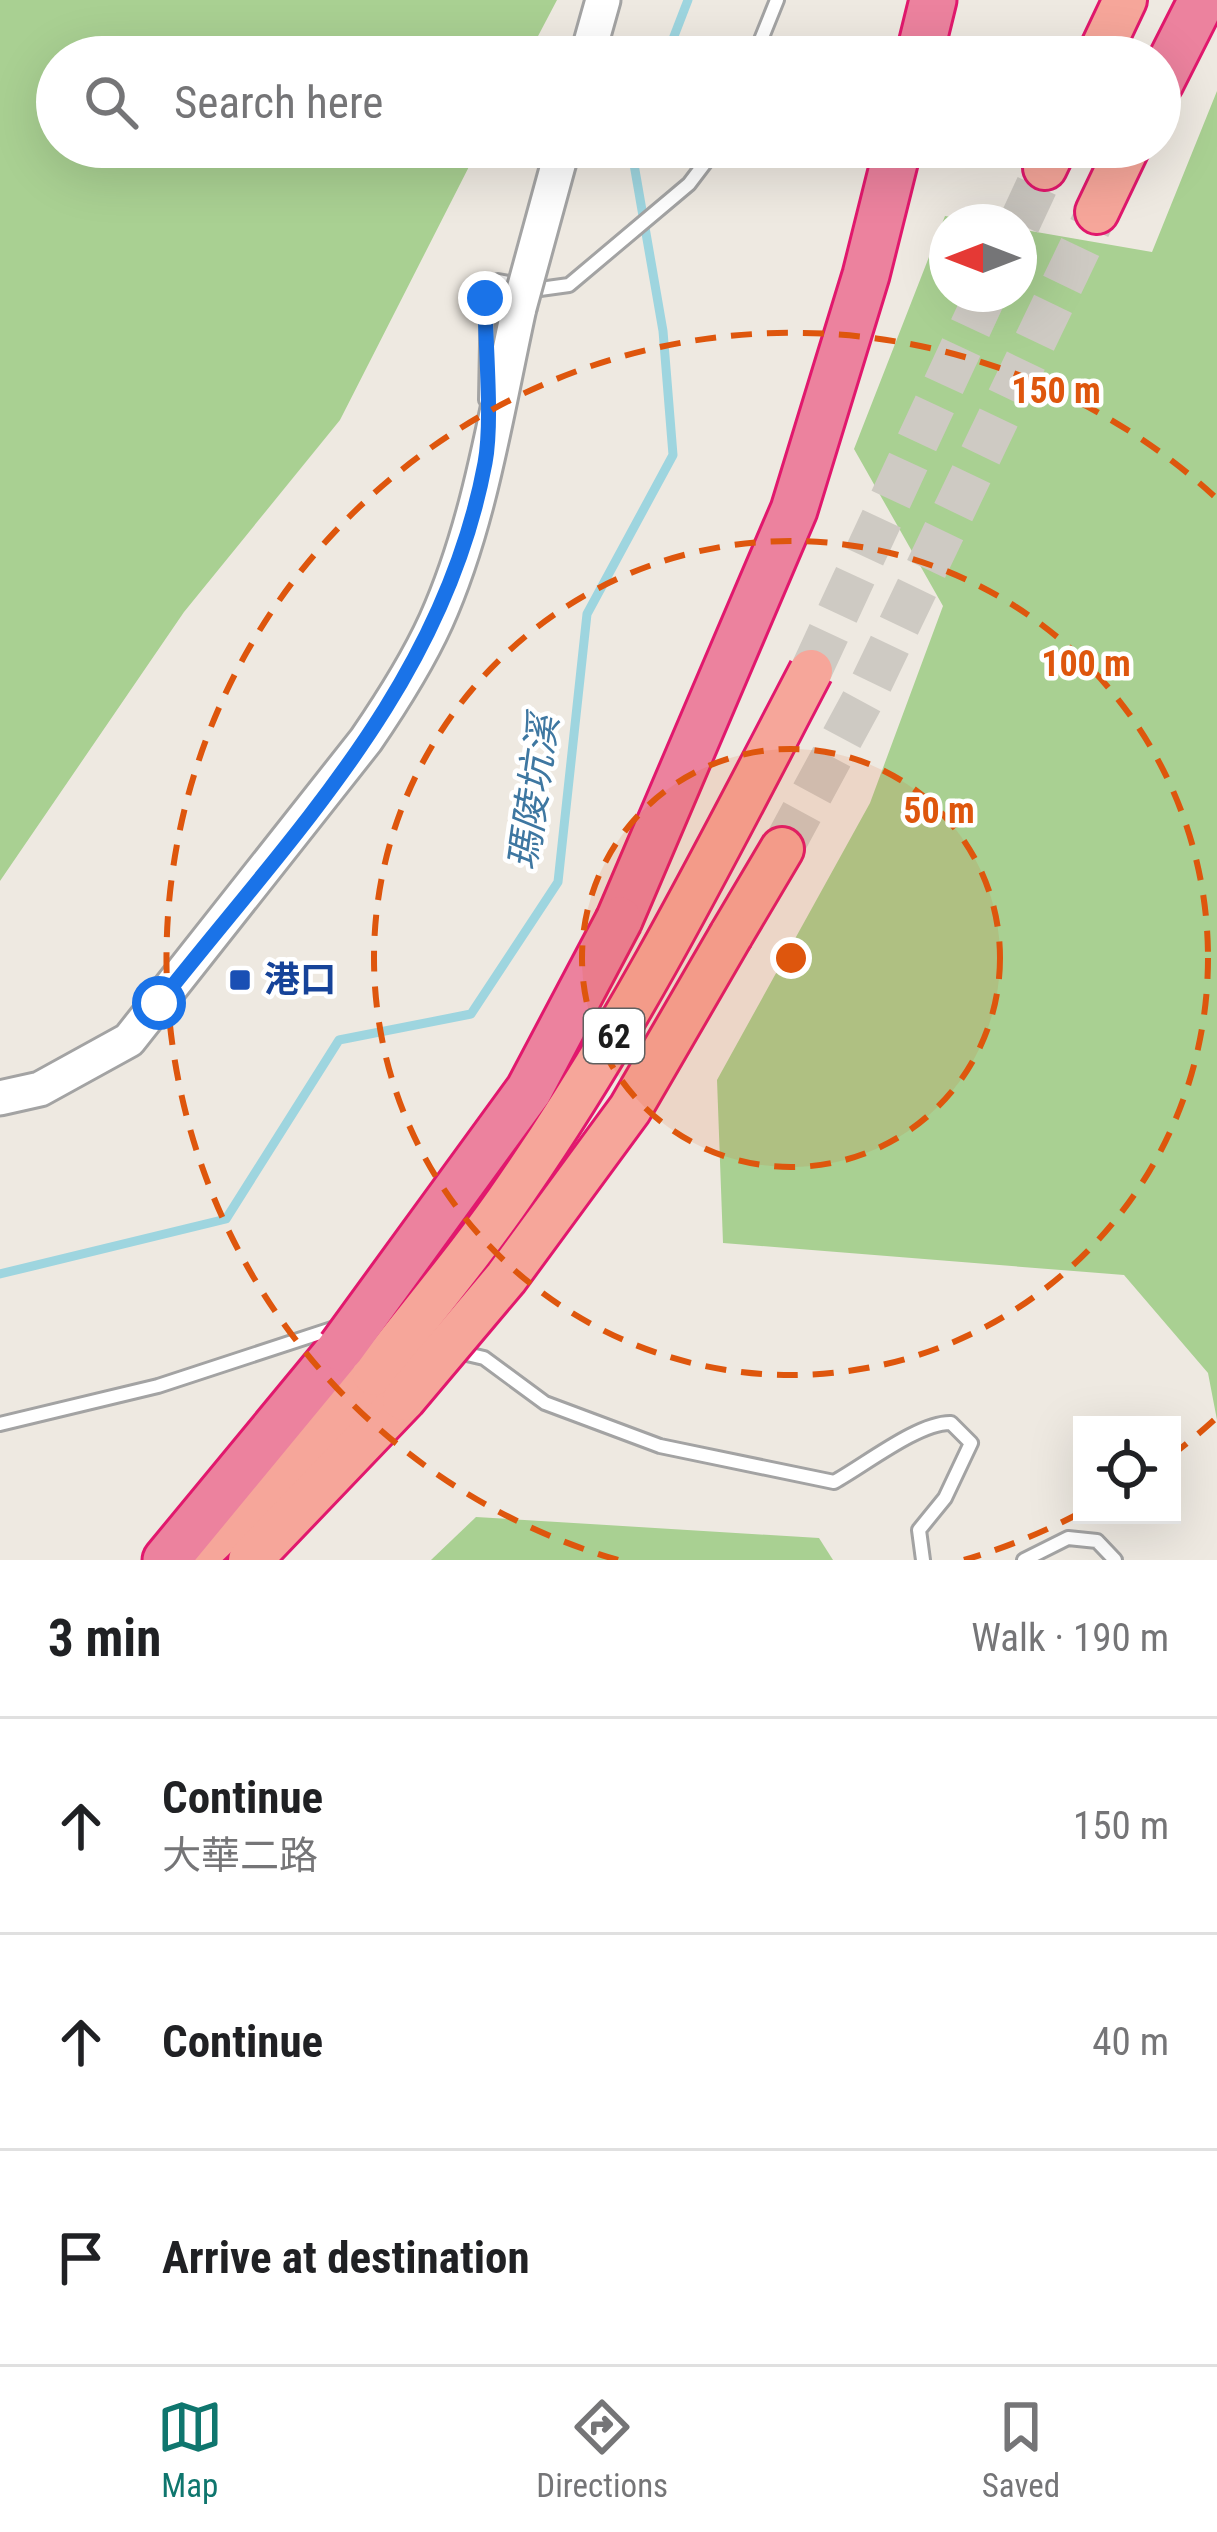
<!DOCTYPE html>
<meta charset="utf-8">
<style>
:root{--surface:#fff;--page:#f2f2f2;--text:#202124;--muted:#757577;--line:#e0e0e0;--accent:#0f766e}
body{margin:0;font-family:"Roboto Condensed","Noto Sans TC",sans-serif;background:var(--page);color:var(--text)}
.controls{position:absolute;right:36px;bottom:36px;display:grid;overflow:hidden;border-radius:0px;box-shadow:0 12px 48px #0002}
.controls button{width:108px;height:108px;display:grid;place-items:center;padding:0;border:0;border-bottom:3px solid var(--line);background:var(--surface);color:var(--text);font:60px sans-serif}
.compass{position:absolute;left:929px;top:204px;width:108px;height:108px;border-radius:50%;background:var(--surface);box-shadow:0 12px 48px #0002;rotate:270deg}
.stop{position:absolute;width:36px;height:36px;margin:-27px;border:9px solid #1a73e8;border-radius:50%;background:#fff}
.stop.end{background:#1a73e8;border-color:#fff;box-shadow:0 3px 12px #0008}
.list{margin:0;padding:0;list-style:none}
h2{display:flex;justify-content:space-between;align-items:center;height:156px;margin:0;padding:0 48px;font-size:51px}
h2 small{font-size:39px;font-weight:400;color:var(--muted)}
.list li{display:grid;grid-template-columns:78px 1fr auto;gap:36px;align-items:center;box-sizing:border-box;height:216px;padding:0 48px;border-top:3px solid var(--line)}
.list b{display:block;font-size:45px;white-space:nowrap}
.list p{margin:0;font-size:39px;white-space:nowrap;color:var(--muted)}
.list em{font-size:39px;font-style:normal;color:var(--muted)}
.icon{flex:none;width:66px;height:66px;fill:none;stroke:currentColor;stroke-width:2;stroke-linecap:round;stroke-linejoin:round}
.map{position:relative;flex:none;width:1217px;height:1560px;overflow:hidden}
.search{position:absolute;background:var(--surface);box-shadow:0 12px 48px #0002;left:36px;right:36px;top:36px;height:132px;display:flex;align-items:center;gap:30px;box-sizing:border-box;padding:0 42px;border-radius:66px;color:var(--muted);font-size:45px}
.sheet{height:804px;background:var(--surface)}
nav{display:flex;justify-content:space-around;align-items:center;box-sizing:border-box;height:168px;border-top:3px solid var(--line);background:var(--surface);font-size:33px;color:var(--muted)}
nav a{display:grid;justify-items:center;gap:6px}
nav .on{color:var(--accent)}
.map>svg:first-child{display:block}
.forest{fill:#a9d092}
.lines{fill:none;stroke-linecap:round;stroke-linejoin:round}
.stream{stroke:#9ed5df;stroke-width:9}
.trunk-tunnel{stroke:#cecac3;stroke-width:42;stroke-dasharray:42 21;stroke-linecap:butt}
.service-casing{stroke:#a3a3a3;stroke-width:18}
.tertiary-casing{stroke:#a3a3a3;stroke-width:39}
.trunk-casing{stroke:#e1186d;stroke-width:48}
.motorway-casing{stroke:#e1186d;stroke-width:51}
.service{stroke:#fff;stroke-width:12}
.tertiary{stroke:#fff;stroke-width:33}
.trunk{stroke:#f6a69a;stroke-width:42}
.motorway{stroke:#ec829e;stroke-width:45}
.tertiary-bridge-casing{stroke:#a3a3a3;stroke-width:39;stroke-linecap:butt}
.trunk-bridge-casing{stroke:#e1186d;stroke-width:48;stroke-linecap:butt}
.motorway-bridge-casing{stroke:#e1186d;stroke-width:51;stroke-linecap:butt}
.tertiary-bridge{stroke:#fff;stroke-width:33}
.trunk-bridge{stroke:#f6a69a;stroke-width:42}
.motorway-bridge{stroke:#ec829e;stroke-width:45}
.route{stroke:#1a73e8;stroke-width:15}
.ring{fill:none;stroke:#de560d;stroke-width:6;stroke-dasharray:21 15}
.transit-dot{fill:#1a4fb4;stroke:#fff;stroke-width:4.5}
.labels{text-anchor:middle;dominant-baseline:central;stroke-width:9;stroke-linejoin:round;paint-order:stroke}
.shield{fill:#fff;stroke:#606060;stroke-width:3}
.shield-label{font-size:33px;font-weight:bold;fill:#1c1c1c}
.transit-label{font-size:36px;font-weight:bold;fill:#164399;stroke:#fff;text-anchor:start}
.water-label{font-size:39px;font-style:italic;fill:#3e77a1;stroke:#fff}
.centre{fill:#de560d;stroke:#fff;stroke-width:6}
.ring-label{font-size:36px;text-anchor:middle;font-weight:bold;fill:#de560d;stroke:#fff;stroke-width:9;stroke-linejoin:round;paint-order:stroke}
</style>
<div class="map">
<svg width="1217" height="1560" viewBox="0 0 1217 1560">
<rect width="100%" height="100%" fill="#eee9e1"/>
<g class="forest">
<polygon points="0,0 557,0 527,57 57,57 57,147 479,147 340,420 184,612 0,881"/>
<polygon points="1217,91 1217,1420 1208,1373 1124,1275 723,1243 717,1080 870,803 943,606 854,449 945,216 982,222 947,222 947,294 1019,294 1019,229 1152,252"/>
<polygon points="476,1517 819,1538 833,1560 431,1560"/>
</g>
<g class="lines">
<g class="stream">
<polyline points="666,57 688,0"/>
<polyline points="0,1274 226,1219 339,1040 471,1014 558,882 587,614 673,455 663,331 631,147"/>
</g>
<g class="trunk-tunnel">
<polyline points="1019,224 1045,168"/>
<polyline points="811,671 986,294"/>
<polyline points="782,849 870,686 1097,212"/>
</g>
<defs>
<g id="service">
<polyline points="754,57 777,0"/>
<polyline points="486,400 488,288 498,281 540,289 569,285 689,184 717,147"/>
<path d="M454,1351L484,1358L545,1403L660,1446L834,1482C865,1465 919,1422 951,1423L971,1443L945,1498L919,1530L923,1560"/>
<polyline points="0,1424 158,1386 341,1326"/>
<polyline points="1024,1560 1068,1538 1097,1541 1115,1560"/>
</g>
<g id="tertiary">
<polyline points="587,57 603,0"/>
<path d="M0,1098L40,1089L129,1040L366,740C392,702 417,663 436,621C480,523 496,412 519,308"/>
</g>
<g id="trunk">
<polyline points="1098,57 1125,0"/>
<polyline points="1045,168 1055,147"/>
<polyline points="1097,212 1128,147"/>
<polyline points="731,935 782,849"/>
<polyline points="192,1560 288,1469 374,1374"/>
<polyline points="250,1560 404,1399"/>
</g>
<g id="motorway">
<polyline points="919,57 933,0"/>
<polyline points="1160,83 1202,0"/>
<polyline points="619,920 794,510 866,275 898,147"/>
<polyline points="166,1560 341,1348"/>
</g>
</defs>
<use href="#service" class="service-casing"/>
<use href="#tertiary" class="tertiary-casing"/>
<use href="#trunk" class="trunk-casing"/>
<use href="#motorway" class="motorway-casing"/>
<use href="#service" class="service"/>
<use href="#tertiary" class="tertiary"/>
<use href="#trunk" class="trunk"/>
<use href="#motorway" class="motorway"/>
<defs>
<polyline id="tertiary-bridge" points="519,308 563,147"/>
<g id="trunk-bridge">
<path d="M374,1374C422,1312 474,1251 518,1186C631,1023 720,845 811,671"/>
<polyline points="404,1399 506,1278 630,1109 731,935"/>
</g>
<polyline id="motorway-bridge" points="341,1348 529,1090 619,920"/>
</defs>
<use href="#tertiary-bridge" class="tertiary-bridge-casing"/>
<use href="#trunk-bridge" class="trunk-bridge-casing"/>
<use href="#motorway-bridge" class="motorway-bridge-casing"/>
<use href="#tertiary-bridge" class="tertiary-bridge"/>
<use href="#trunk-bridge" class="trunk-bridge"/>
<use href="#motorway-bridge" class="motorway-bridge"/>
</g>
<g class="lines">
<path class="route" d="M159,1003C293,833 444,683 485,463C493,420 485,345 485,298"/>
</g>
<circle cx="791" cy="958" r="209" fill="#de560d" fill-opacity=".12"/>
<g class="ring">
<circle cx="791" cy="958" r="209"/>
<circle cx="791" cy="958" r="417"/>
<path d="M1214 1420A626 626 0 0 1 1172 1455M1080 1513A626 626 0 0 1 964 1560M618 1560A626 626 0 1 1 1214 496"/>
</g>
<rect class="transit-dot" x="228" y="968" width="24" height="24" rx="6"/>
<g class="labels">
<rect class="shield" x="584" y="1009" width="60" height="54" rx="9"/>
<g class="shield-label">
<text x="614" y="1036">62</text>
</g>
<g class="transit-label">
<text x="264" y="980">港口</text>
</g>
<g class="water-label">
<text transform="translate(534 793) rotate(-82)">瑪陵坑溪</text>
</g>
</g>
<circle cx="791" cy="958" r="18" class="centre"/>
<g class="ring-label">
<text x="1056" y="403">150 m</text>
<text x="1086" y="676">100 m</text>
<text x="939" y="823">50 m</text>
</g>
</svg>
<div class="controls">
<button><svg class="icon" aria-label="locate" viewBox="0 0 24 24"><circle cx="12" cy="12" r="6"/><path d="M12 2v4M12 18v4M2 12h4M18 12h4"/></svg></button>
</div>
<svg class="compass" viewBox="-18 -18 36 36"><path d="M0-13l5 13h-10z" fill="#e53935"/><path d="M0 13l5-13h-10z" fill="#757577"/></svg>
<div class="stop" style="left:159px;top:1003px"></div>
<div class="stop end" style="left:485px;top:298px"></div>
<div class="search"><svg class="icon" aria-label="search" viewBox="0 0 24 24"><circle cx="10" cy="10" r="6"/><path d="M15 15l6 6"/></svg>Search here</div>
</div>
<section class="sheet">
<h2>3 min<small>Walk · 190 m</small></h2>
<ul class="list">
<li><svg class="icon" aria-label="ahead" viewBox="0 0 24 24"><path d="M12 20V5M6 11l6-6 6 6"/></svg><div><b>Continue</b><p>大華二路</p></div><em>150 m</em></li>
<li><svg class="icon" aria-label="ahead" viewBox="0 0 24 24"><path d="M12 20V5M6 11l6-6 6 6"/></svg><div><b>Continue</b></div><em>40 m</em></li>
<li><svg class="icon" aria-label="arrive" viewBox="0 0 24 24"><path d="M6 21V4h12l-3 4 3 4H6"/></svg><div><b>Arrive at destination</b></div></li>
</ul>
</section>
<nav>
<a class="on"><svg class="icon" aria-label="map" viewBox="0 0 24 24"><path d="M3 6l6-2 6 2 6-2v14l-6 2-6-2-6 2zM9 4v14M15 6v14"/></svg>Map</a>
<a><svg class="icon" aria-label="directions" viewBox="0 0 24 24"><path d="M12 3l9 9-9 9-9-9zM9 14v-3h6M13 9l2 2-2 2"/></svg>Directions</a>
<a><svg class="icon" aria-label="saved" viewBox="0 0 24 24"><path d="M7 4h10v16l-5-4-5 4z"/></svg>Saved</a>
</nav>
